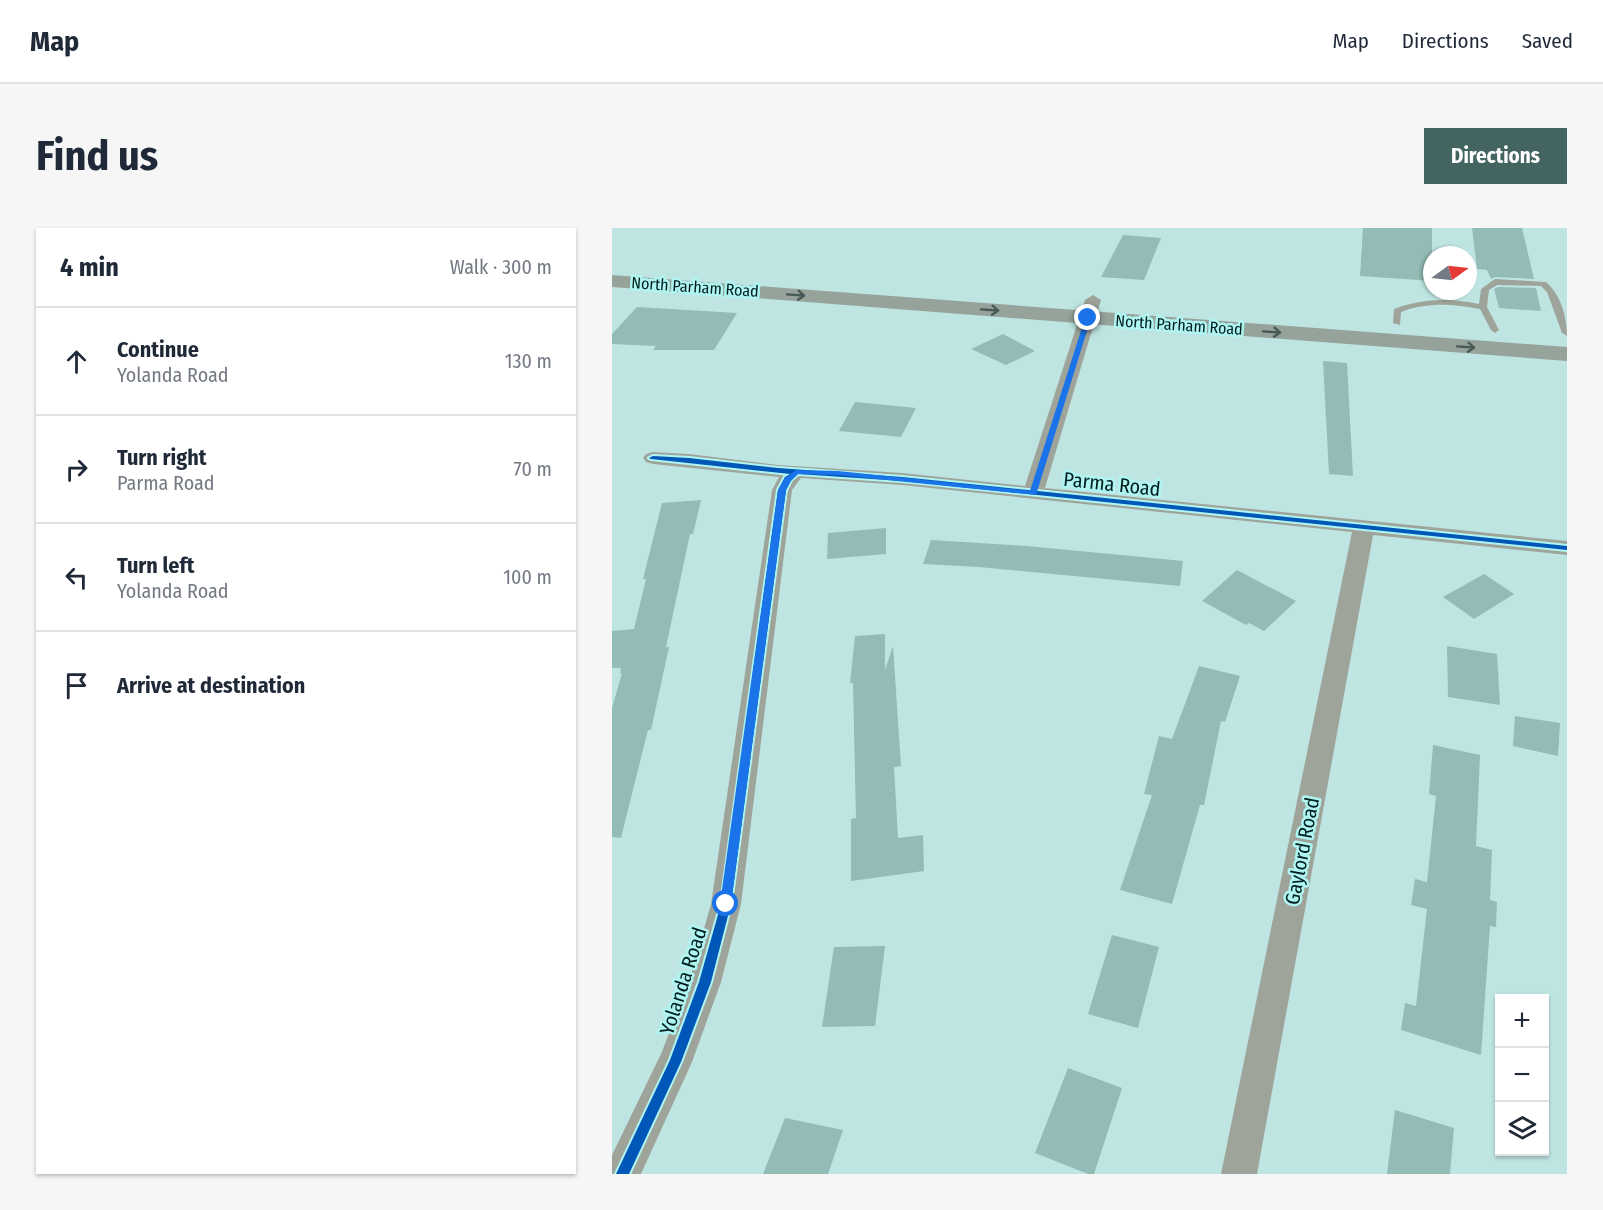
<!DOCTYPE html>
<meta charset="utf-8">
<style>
:root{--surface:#fff;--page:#f6f6f7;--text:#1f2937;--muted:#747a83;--line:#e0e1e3;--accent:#446462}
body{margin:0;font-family:"Fira Sans Condensed",sans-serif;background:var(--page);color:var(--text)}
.controls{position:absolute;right:18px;bottom:18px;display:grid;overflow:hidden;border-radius:0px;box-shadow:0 2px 4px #0004}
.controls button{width:54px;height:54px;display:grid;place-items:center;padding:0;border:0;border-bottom:2px solid var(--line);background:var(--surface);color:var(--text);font:30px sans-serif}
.compass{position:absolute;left:811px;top:18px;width:54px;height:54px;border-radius:50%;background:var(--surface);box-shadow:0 2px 4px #0004;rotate:75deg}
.stop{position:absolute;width:18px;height:18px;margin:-14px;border:4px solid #1a73e8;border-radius:50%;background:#fff}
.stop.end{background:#1a73e8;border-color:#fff;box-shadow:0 2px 6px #0008}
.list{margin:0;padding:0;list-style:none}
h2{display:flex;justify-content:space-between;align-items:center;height:78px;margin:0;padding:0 24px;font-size:26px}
h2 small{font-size:20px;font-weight:400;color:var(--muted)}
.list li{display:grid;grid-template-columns:39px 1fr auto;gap:18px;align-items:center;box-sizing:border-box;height:108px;padding:0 24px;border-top:2px solid var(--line)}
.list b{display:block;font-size:22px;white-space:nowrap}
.list p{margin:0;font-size:20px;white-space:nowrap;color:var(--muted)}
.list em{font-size:20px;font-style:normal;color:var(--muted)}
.icon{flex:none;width:33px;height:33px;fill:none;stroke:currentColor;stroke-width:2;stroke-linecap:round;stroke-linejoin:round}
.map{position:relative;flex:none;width:955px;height:946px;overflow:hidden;border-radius:0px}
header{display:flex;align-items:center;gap:36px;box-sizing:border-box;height:84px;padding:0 30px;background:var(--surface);border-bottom:2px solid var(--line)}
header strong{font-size:28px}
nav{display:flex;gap:33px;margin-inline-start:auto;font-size:21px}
.intro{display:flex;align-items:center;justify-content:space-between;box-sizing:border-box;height:144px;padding:0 36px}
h1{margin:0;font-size:42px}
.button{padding:15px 27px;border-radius:0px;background:var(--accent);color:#fff;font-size:21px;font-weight:700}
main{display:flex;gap:36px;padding:0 36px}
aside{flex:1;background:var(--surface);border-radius:0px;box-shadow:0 2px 4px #0004}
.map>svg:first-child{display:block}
.building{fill:#92bcb5}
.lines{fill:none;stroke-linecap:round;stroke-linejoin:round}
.service{fill:#9fa49b;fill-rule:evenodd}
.minor{fill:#9fa49b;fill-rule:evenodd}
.trunk{fill:#96a39b;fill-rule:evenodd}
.cycleway-casing{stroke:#aff5f2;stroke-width:4}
.cycleway{fill:#0057b8;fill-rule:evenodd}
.oneway{stroke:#455a56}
.route{fill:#1a73e8}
.labels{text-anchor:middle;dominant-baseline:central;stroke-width:5;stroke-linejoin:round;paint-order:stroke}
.far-street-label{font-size:16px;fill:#021e1d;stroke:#aff5f2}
.street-label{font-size:20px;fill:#021e1d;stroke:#aff5f2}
</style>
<header>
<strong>Map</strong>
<nav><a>Map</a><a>Directions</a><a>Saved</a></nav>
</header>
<div class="intro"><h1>Find us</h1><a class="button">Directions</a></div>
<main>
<aside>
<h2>4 min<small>Walk · 300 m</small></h2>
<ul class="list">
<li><svg class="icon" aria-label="ahead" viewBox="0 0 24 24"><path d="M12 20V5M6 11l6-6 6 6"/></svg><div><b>Continue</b><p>Yolanda Road</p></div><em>130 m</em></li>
<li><svg class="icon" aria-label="right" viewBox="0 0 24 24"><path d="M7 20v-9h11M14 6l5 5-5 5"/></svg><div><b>Turn right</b><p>Parma Road</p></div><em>70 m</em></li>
<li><svg class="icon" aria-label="left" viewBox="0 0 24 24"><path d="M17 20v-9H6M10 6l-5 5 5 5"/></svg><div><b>Turn left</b><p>Yolanda Road</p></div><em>100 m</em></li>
<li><svg class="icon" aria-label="arrive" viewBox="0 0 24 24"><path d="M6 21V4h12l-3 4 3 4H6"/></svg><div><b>Arrive at destination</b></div></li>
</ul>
</aside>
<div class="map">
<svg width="955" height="946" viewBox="0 0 955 946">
<rect width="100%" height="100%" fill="#bfe5e3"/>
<g class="building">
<polygon points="751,0 820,0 820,53 748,48"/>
<polygon points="860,0 910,0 922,51 883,49 879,51 875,42 865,41"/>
<polygon points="511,7 549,10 532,52 489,49"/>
<polygon points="886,59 924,60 929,83 887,80 882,61"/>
<polygon points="25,79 125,85 102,122 41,122 44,118 0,116 0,106"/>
<polygon points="391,106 423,123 394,137 359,121"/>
<polygon points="711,133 735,135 741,248 717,246"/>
<polygon points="243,174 304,180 289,209 227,203"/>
<polygon points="89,272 81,306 78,306 54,419 57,419 39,502 36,502 9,610 0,609 0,480 10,445 8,446 9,440 0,440 0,403 22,401 34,351 31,351 50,275"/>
<polygon points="274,300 274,326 215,331 216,305"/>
<polygon points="319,312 415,318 571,333 568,358 367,339 311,336"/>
<polygon points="625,342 684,373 652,403 637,395 634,397 590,373"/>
<polygon points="872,346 902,366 862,391 831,369"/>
<polygon points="273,406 273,442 281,418 289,538 282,539 286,610 311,607 312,643 239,653 239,591 244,590 241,455 238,455 243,408"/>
<polygon points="835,418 885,426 888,477 836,469"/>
<polygon points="587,438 628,448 613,494 609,493 592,577 588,577 560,676 508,662 540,567 532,566 547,508 560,511"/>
<polygon points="903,488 948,495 946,528 901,518"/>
<polygon points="821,517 868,527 864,618 880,622 878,672 885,674 884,699 878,698 869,827 789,802 793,775 804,778 815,681 799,677 803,651 815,654 824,568 817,566"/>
<polygon points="500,707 547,719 526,800 476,786"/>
<polygon points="273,718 263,798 210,799 222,719"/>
<polygon points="456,840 510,860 482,946 476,946 423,925"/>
<polygon points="783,882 842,900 838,946 775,946"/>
<polygon points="173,890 231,902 216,946 151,946"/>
</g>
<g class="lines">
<path class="service" d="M883,51L934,54C949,67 955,89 955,108L950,105L935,64L929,58L885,57L877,62L875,79L887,102L883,105L879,102L868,81C840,76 816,74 789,84L788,97L781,95L782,81C811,70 837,70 867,76L869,61Z"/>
<polygon class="minor" points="481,67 489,72 433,260 955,313 955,327 761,307 645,946 609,946 740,304 290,257 189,250 180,262 129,676 109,754 80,834 29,946 0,946 0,927 49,826 77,754 99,676 160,262 167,249 41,236 34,234 31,230 34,226 41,224 77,226 166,237 290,245 413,258 473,72"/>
<polygon class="trunk" points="0,47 955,119 955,133 0,59"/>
<defs>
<polygon id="cycleway" points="41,228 77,230 166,240 290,249 955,318 955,322 290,253 186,246 179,252 174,262 119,676 99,754 69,834 17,946 4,946 58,832 87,754 109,676 166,262 173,249 178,246 39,231 37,230"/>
</defs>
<use href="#cycleway" class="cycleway-casing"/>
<use href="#cycleway" class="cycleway"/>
</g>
<defs><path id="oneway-shaft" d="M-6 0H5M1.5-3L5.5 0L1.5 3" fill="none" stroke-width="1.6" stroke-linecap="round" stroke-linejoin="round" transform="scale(1.5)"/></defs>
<g class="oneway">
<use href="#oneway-shaft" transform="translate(184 67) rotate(4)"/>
<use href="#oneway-shaft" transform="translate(378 82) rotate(4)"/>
<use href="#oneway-shaft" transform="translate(660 104) rotate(4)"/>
<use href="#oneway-shaft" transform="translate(854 119) rotate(4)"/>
</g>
<polygon class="route" points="476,88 479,90 424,267 226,247 186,246 179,253 174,262 119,676 114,681 110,679 108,676 166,262 173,250 184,242 226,243 418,263 473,90"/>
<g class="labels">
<g class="far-street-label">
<text transform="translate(83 59) rotate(4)">North Parham Road</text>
<text transform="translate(567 97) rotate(4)">North Parham Road</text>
</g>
<g class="street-label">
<text transform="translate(500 256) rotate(6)">Parma Road</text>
<text transform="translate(690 623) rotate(-79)">Gaylord Road</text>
<text transform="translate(71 753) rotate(-72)">Yolanda Road</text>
</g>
</g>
</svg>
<div class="controls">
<button>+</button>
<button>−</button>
<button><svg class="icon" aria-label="layers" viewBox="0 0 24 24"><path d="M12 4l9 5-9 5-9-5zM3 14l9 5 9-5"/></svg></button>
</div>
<svg class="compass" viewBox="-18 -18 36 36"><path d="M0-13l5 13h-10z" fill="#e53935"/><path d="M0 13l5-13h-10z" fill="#747a83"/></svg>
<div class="stop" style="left:114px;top:676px"></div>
<div class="stop end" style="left:476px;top:90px"></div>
</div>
</main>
